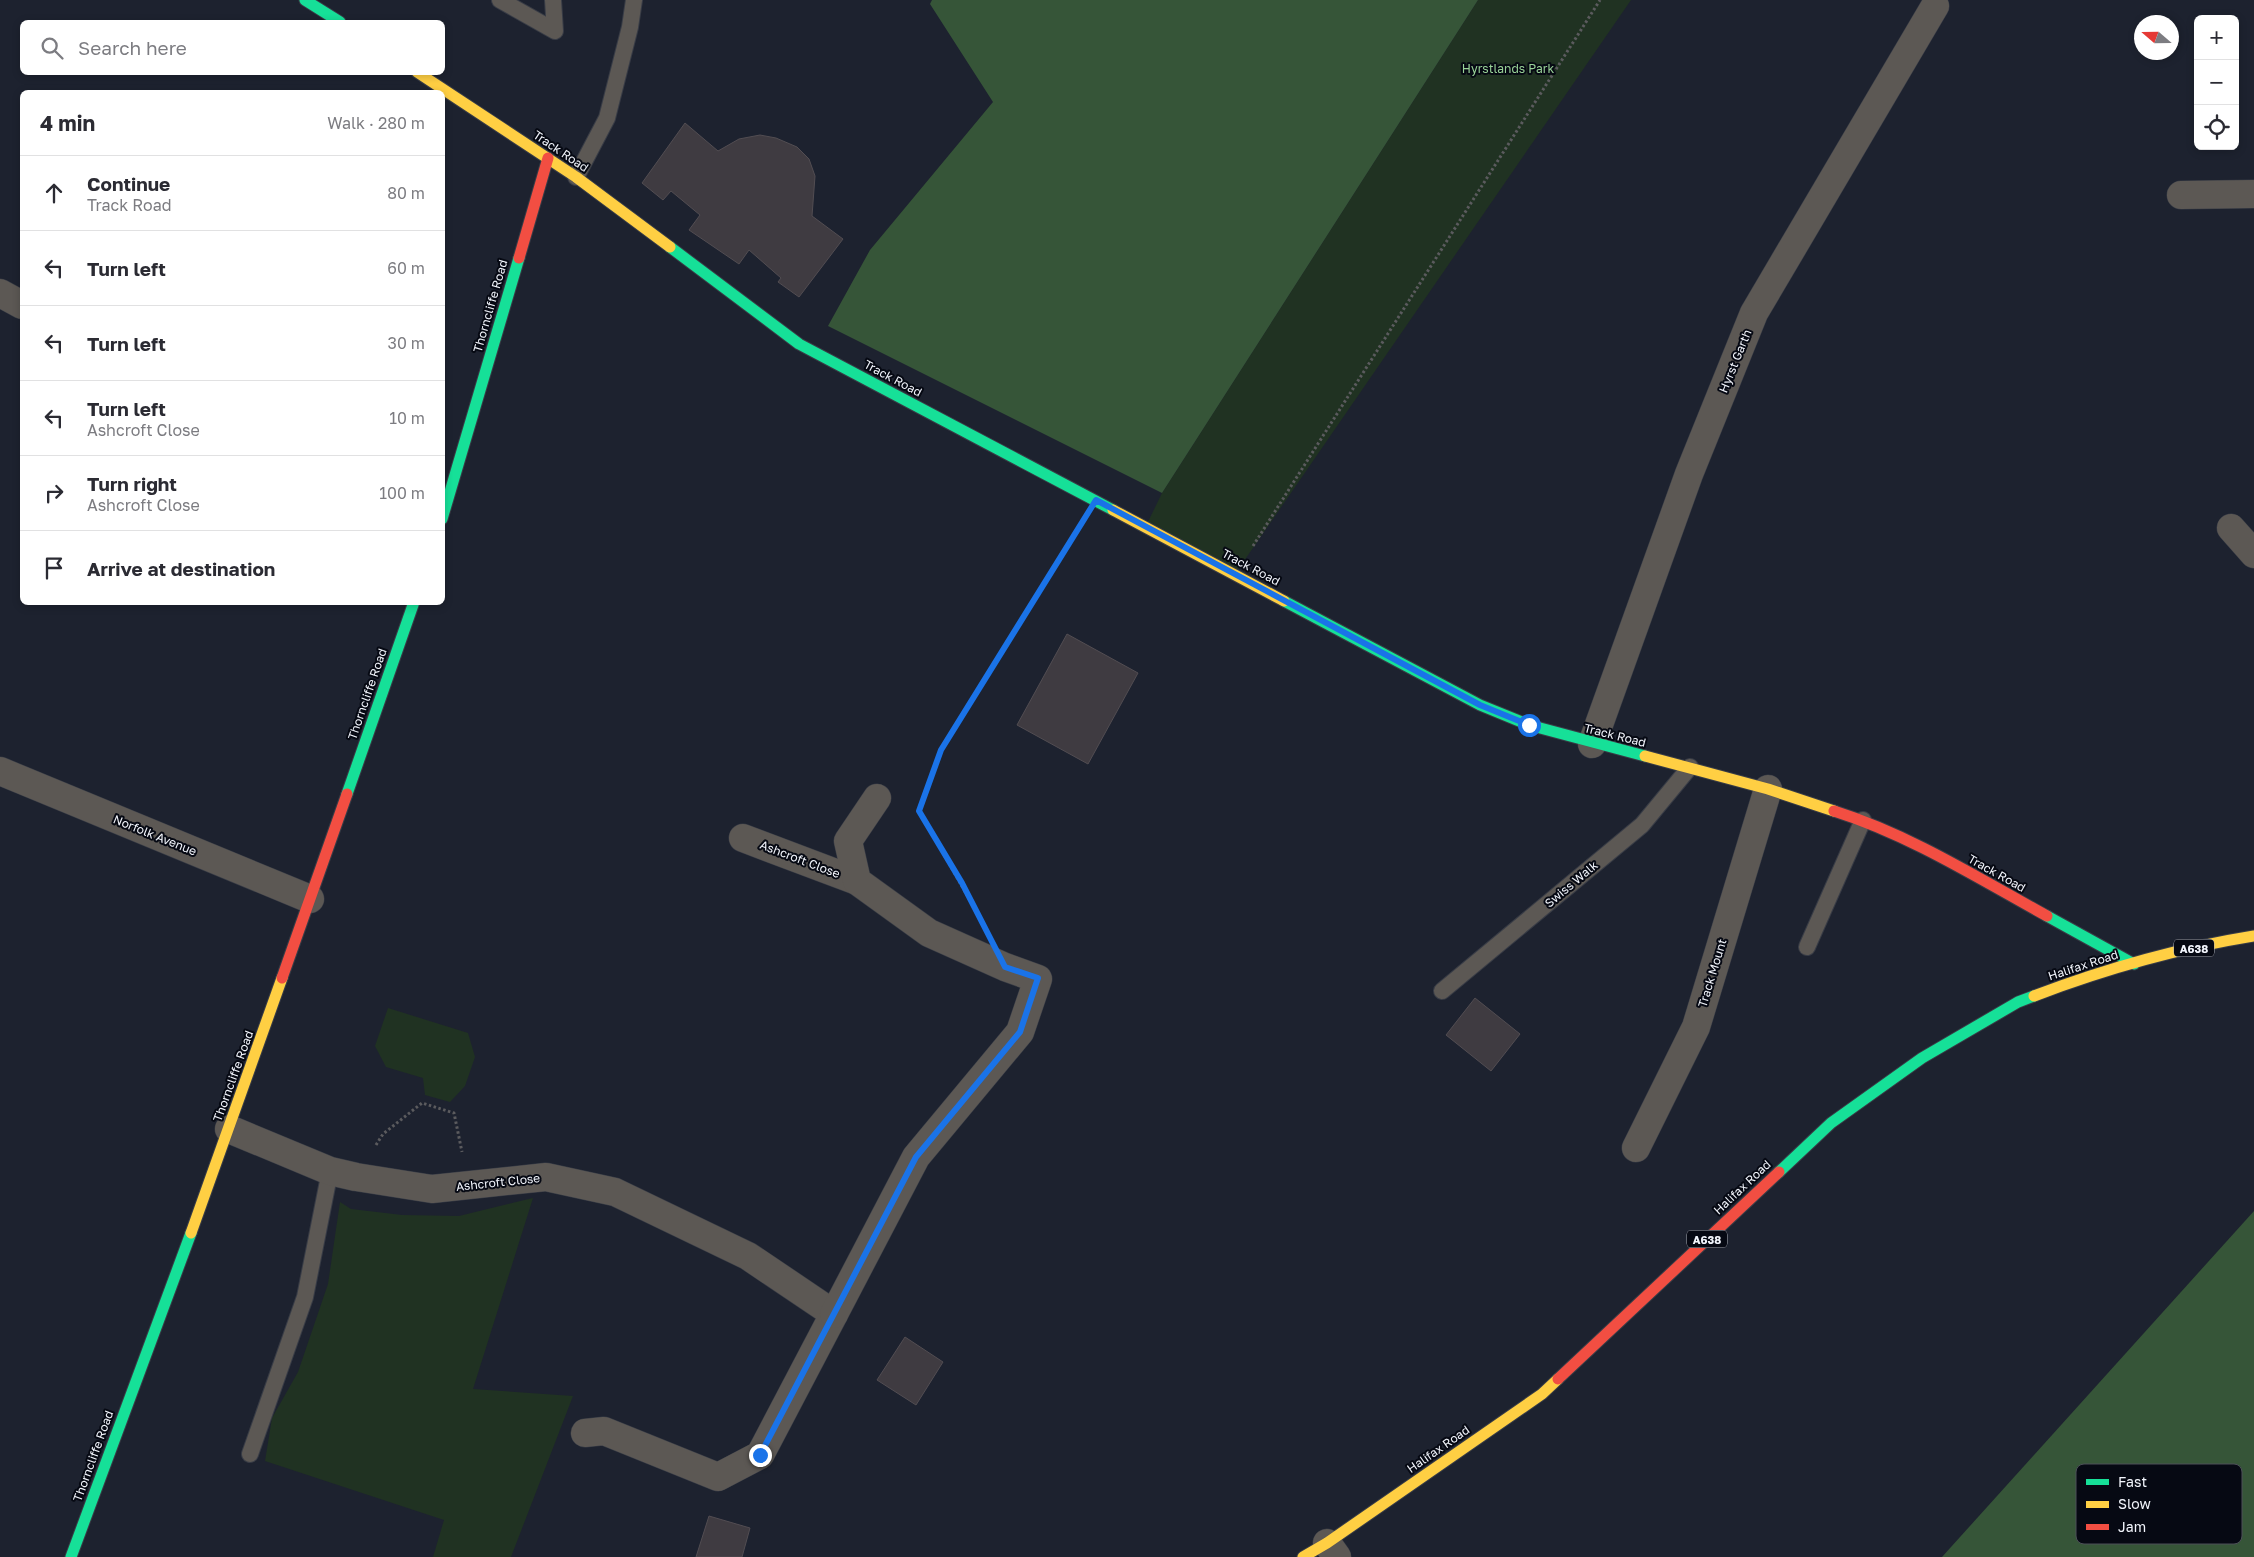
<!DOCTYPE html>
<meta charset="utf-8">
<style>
:root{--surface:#fff;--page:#f7f7f7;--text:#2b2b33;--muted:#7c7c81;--line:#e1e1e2}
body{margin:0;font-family:"Golos Text",sans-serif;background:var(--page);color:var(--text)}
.controls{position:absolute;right:15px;top:15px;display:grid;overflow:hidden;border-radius:8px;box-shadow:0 2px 8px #0003}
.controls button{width:45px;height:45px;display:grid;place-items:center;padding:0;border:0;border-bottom:1px solid var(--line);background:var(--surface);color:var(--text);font:25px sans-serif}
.compass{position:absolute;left:2134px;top:15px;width:45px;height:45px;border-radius:50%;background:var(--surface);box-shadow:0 2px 8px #0003;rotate:290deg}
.stop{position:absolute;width:15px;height:15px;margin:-11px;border:4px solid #1a73e8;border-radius:50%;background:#fff}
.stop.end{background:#1a73e8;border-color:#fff;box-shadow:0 1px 5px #0008}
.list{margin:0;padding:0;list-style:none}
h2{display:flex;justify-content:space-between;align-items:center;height:65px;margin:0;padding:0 20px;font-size:21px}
h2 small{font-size:16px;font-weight:400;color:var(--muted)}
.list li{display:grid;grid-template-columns:32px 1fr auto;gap:15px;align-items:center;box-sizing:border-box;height:75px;padding:0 20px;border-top:1px solid var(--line)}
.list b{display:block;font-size:19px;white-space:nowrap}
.list p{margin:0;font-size:16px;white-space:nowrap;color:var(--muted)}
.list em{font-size:16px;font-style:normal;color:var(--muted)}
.icon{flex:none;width:28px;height:28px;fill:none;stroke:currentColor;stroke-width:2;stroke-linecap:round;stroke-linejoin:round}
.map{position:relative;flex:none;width:2254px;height:1557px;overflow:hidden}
.search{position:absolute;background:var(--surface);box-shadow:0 2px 8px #0003;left:20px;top:20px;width:425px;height:55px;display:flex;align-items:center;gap:12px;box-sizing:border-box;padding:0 18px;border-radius:8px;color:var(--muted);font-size:19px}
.panel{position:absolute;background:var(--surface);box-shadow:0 2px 8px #0003;left:20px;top:90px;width:425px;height:515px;border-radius:8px}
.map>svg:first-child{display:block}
.green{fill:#203222}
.forest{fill:#365538}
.building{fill:#3f3b41;stroke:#524d52}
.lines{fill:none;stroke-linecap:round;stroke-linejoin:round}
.lane-casing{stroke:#383c46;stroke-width:18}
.street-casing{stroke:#383c46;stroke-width:29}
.fast-casing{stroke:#383c46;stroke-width:13}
.slow-casing{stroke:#383c46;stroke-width:13}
.jam-casing{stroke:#383c46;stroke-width:13}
.path{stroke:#5b5b5e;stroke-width:3;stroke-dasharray:2.5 2.5;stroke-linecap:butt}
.lane{stroke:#5c5854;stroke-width:16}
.street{stroke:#5c5854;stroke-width:28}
.fast{stroke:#16e098;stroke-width:11}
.slow{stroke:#ffcf43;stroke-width:11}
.jam{stroke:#f24e42;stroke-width:11}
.route{stroke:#1a73e8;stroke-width:6}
.labels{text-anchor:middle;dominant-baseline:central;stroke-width:4;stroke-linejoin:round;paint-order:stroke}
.shield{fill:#060913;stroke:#abaeb6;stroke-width:1}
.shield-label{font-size:11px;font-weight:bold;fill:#f2f5fc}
.park-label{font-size:12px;fill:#99d298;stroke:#060913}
.street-label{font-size:12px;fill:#f2f5fc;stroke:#060913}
.key{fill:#060913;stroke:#4d5059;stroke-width:1}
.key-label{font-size:14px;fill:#f2f5fc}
</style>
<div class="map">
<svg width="2254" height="1557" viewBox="0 0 2254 1557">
<rect width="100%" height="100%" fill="#1d222f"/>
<g class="green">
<polygon points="1478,0 1631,0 1235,574 1145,528 1162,493"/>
<polygon points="388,1008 468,1033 475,1057 465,1086 450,1102 425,1095 423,1078 386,1067 375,1046"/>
<polygon points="533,1198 473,1389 573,1396 511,1557 433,1557 444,1520 265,1461 272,1418 298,1372 328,1284 340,1202 351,1209 402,1215 459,1216"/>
</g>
<g class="forest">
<polygon points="932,0 1478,0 1162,493 828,326 870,250 993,102 930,4"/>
<polygon points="2254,1211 2254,1557 1942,1557"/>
</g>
<g class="building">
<polygon points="685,123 718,151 739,139 760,135 776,138 797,147 809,159 815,176 812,216 843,239 799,297 778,282 781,278 749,250 739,264 689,230 700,215 671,191 663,200 642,183"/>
<polygon points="1067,634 1138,673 1088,764 1017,725"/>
<polygon points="1475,998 1520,1034 1491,1071 1446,1035"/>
<polygon points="905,1337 943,1362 916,1405 877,1380"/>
<polygon points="709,1516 750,1528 742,1557 696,1557"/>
</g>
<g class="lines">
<defs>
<g id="lane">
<polyline points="500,0 555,31 553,0"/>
<polyline points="576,177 607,118 630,27 634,0"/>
<polyline points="1807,947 1863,820"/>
<polyline points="1442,991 1642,825 1690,767"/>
<polyline points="250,1454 305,1297 330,1171"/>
</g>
<g id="street">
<polyline points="2181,195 2254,194"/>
<polyline points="0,293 22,305"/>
<polyline points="2231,528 2254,554"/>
<polyline points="1592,744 1689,474 1754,313 1935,6"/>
<polyline points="0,771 310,899"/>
<polyline points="743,838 857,881"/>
<polyline points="229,1129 330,1171 356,1177 432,1189 546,1177 615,1192 748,1256 834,1314 760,1455 718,1477 604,1431 585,1433"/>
<polyline points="1636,1148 1696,1027 1768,789"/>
<polyline points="834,1314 916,1157 1020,1032 1038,979 1005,967 929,933 857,881 848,841 877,798"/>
<polyline points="1327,1543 1337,1557"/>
</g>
<g id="fast">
<polyline points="305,0 340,22"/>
<polyline points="670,247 799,344 1113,510"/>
<polyline points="442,519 519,258"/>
<polyline points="1284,601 1480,705 1529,725 1645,756"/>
<polyline points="347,794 414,602"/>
<polyline points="2047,916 2134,964"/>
<polyline points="1779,1172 1831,1123 1922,1058 2018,1002 2034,996"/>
<polyline points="71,1557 191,1233"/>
</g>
<g id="slow">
<polyline points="417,72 576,177 670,247"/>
<polyline points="1113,510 1284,601"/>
<polyline points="1645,756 1768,789 1834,811"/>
<path d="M2034,996C2105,969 2179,948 2254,936"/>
<polyline points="191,1233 282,978"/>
<polyline points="1303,1557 1327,1543 1542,1394 1558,1379"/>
</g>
<g id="jam">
<polyline points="519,258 548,158"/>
<path d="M1834,811C1910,835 1978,878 2047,916"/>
<polyline points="282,978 347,794"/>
<polyline points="1558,1379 1779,1172"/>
</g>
</defs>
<use href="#lane" class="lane-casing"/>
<use href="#street" class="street-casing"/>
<use href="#fast" class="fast-casing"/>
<use href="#slow" class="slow-casing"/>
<use href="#jam" class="jam-casing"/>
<g class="path">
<polyline points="1253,546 1600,0"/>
<polyline points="980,918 919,811 941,750 1077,530"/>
<polyline points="376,1145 383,1134 422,1103 454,1113 462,1152"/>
</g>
<use href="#lane" class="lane"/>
<use href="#street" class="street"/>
<use href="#fast" class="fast"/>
<use href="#slow" class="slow"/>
<use href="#jam" class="jam"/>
</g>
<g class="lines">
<polyline class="route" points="760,1455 916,1157 1020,1032 1038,978 1005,967 962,883 919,811 941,750 1096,500 1480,705 1529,725"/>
</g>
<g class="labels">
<g class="shield">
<rect x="2174" y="939.5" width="40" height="17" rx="4"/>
<rect x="1687" y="1230.5" width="40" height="17" rx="4"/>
</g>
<g class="shield-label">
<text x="2194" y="948">A638</text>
<text x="1707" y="1239">A638</text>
</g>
<g class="park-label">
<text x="1508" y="68">Hyrstlands Park</text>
</g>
<g class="street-label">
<text transform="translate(561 151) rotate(34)">Track Road</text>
<text transform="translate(490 306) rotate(-74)">Thorncliffe Road</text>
<text transform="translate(1735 361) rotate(-68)">Hyrst Garth</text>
<text transform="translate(893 378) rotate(28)">Track Road</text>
<text transform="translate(1251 567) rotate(28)">Track Road</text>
<text transform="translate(367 694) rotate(-71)">Thorncliffe Road</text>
<text transform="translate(1615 735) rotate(14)">Track Road</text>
<text transform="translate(155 835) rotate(22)">Norfolk Avenue</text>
<text transform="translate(800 859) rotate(21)">Ashcroft Close</text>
<text transform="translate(1997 873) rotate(29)">Track Road</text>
<text transform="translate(1571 884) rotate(-40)">Swiss Walk</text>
<text transform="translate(2083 965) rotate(-18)">Halifax Road</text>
<text transform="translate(1712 973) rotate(-73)">Track Mount</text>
<text transform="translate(233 1076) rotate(-70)">Thorncliffe Road</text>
<text transform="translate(498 1182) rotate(-6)">Ashcroft Close</text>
<text transform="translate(1742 1187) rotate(-43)">Halifax Road</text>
<text transform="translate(1438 1449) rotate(-35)">Halifax Road</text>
<text transform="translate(93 1456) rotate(-70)">Thorncliffe Road</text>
</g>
</g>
<rect x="2076" y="1464" width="166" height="80" rx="8" class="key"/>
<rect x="2086" y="1479" width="23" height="6" fill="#16e098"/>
<rect x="2086" y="1501" width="23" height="7" fill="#ffcf43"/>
<rect x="2086" y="1524" width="23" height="6" fill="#f24e42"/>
<g class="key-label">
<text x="2118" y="1487">Fast</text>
<text x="2118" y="1509">Slow</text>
<text x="2118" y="1532">Jam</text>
</g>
</svg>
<div class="controls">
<button>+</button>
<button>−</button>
<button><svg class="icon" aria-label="locate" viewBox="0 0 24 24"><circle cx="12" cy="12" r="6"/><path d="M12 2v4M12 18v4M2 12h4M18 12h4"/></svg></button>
</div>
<svg class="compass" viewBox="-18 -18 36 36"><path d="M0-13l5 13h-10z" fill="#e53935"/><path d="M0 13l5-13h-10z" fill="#7c7c81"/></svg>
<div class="stop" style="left:1529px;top:725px"></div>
<div class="stop end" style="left:760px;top:1455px"></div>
<div class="search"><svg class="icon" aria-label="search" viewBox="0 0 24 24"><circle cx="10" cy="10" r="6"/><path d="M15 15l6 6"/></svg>Search here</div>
<section class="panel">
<h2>4 min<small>Walk · 280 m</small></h2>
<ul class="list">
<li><svg class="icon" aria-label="ahead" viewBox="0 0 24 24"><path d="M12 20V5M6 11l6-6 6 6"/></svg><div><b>Continue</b><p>Track Road</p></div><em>80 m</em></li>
<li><svg class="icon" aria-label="left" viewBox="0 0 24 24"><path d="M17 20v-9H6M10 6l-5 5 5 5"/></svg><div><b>Turn left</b></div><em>60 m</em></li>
<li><svg class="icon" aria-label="left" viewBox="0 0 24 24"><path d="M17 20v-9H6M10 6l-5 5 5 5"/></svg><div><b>Turn left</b></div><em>30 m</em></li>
<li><svg class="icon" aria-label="left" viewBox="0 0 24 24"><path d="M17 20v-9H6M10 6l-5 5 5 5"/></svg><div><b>Turn left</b><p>Ashcroft Close</p></div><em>10 m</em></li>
<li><svg class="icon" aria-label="right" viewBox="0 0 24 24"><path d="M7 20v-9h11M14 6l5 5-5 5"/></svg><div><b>Turn right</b><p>Ashcroft Close</p></div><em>100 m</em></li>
<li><svg class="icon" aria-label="arrive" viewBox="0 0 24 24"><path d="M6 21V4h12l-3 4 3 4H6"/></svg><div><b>Arrive at destination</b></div></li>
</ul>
</section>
</div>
